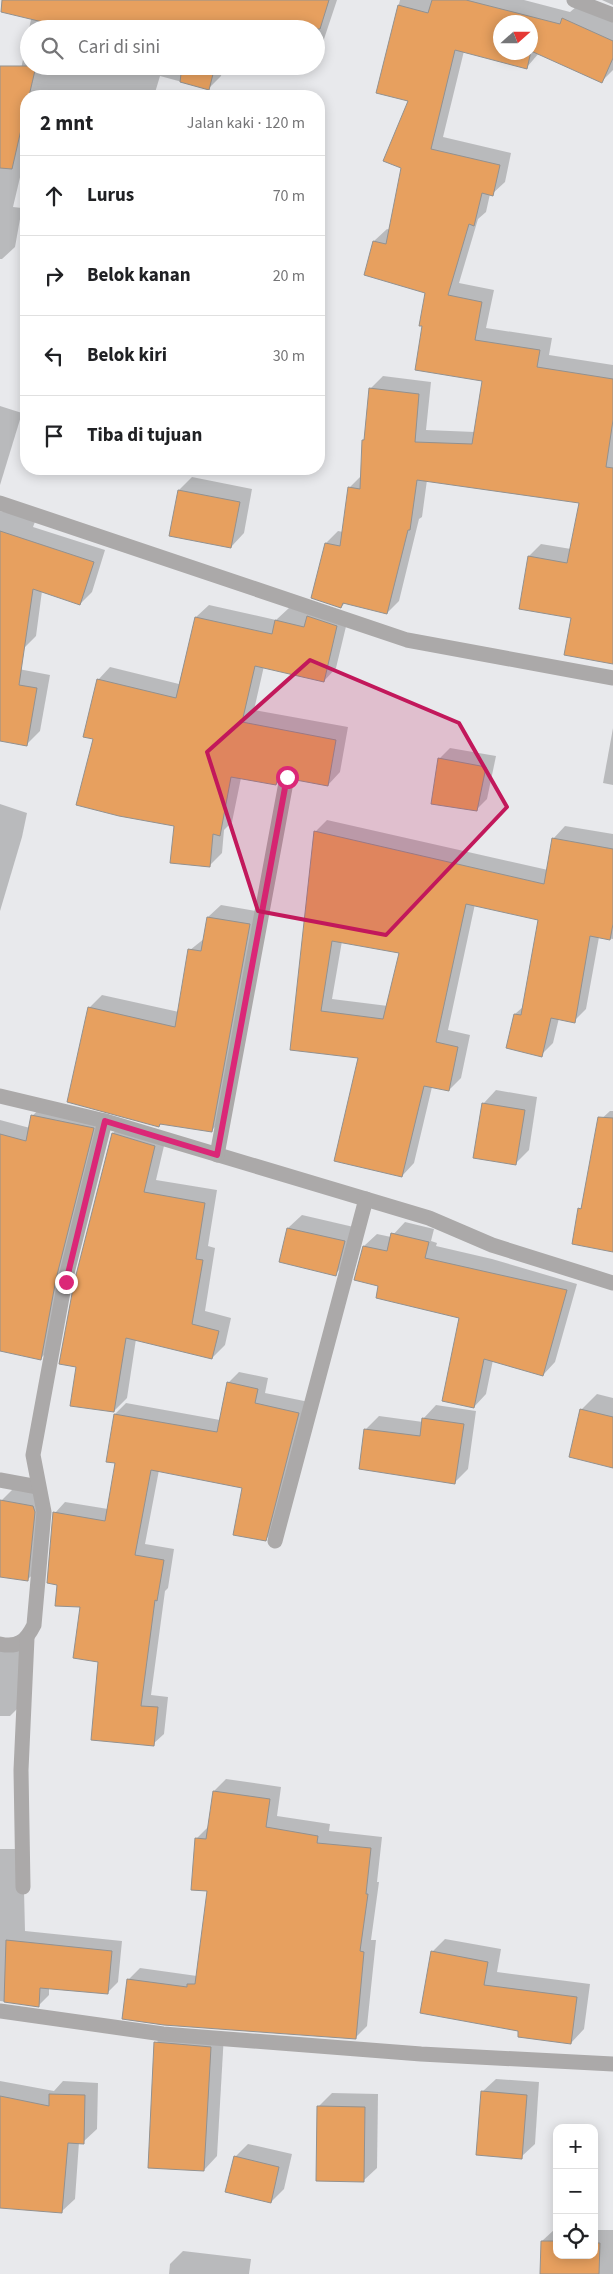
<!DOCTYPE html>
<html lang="id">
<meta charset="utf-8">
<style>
:root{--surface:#fff;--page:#f2f2f2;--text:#202124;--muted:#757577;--line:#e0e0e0}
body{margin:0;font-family:"Source Sans 3",sans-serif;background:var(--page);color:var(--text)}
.controls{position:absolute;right:15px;bottom:15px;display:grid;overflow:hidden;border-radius:10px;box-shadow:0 2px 12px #0003}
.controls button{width:45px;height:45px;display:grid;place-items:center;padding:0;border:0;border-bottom:1px solid var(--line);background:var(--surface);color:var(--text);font:25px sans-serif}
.compass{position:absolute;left:493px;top:15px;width:45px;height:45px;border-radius:50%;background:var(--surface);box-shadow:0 2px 12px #0003;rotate:69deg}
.stop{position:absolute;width:15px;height:15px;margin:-11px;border:4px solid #db2777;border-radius:50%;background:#fff}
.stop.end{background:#db2777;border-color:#fff;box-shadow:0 1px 5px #0008}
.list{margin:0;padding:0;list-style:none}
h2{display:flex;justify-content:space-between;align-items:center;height:65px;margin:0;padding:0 20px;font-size:21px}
h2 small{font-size:16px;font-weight:400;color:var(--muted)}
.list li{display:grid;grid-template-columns:32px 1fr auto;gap:15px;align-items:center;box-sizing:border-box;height:80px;padding:0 20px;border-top:1px solid var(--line)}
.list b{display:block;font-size:19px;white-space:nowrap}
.list em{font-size:16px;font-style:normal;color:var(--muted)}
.icon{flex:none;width:28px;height:28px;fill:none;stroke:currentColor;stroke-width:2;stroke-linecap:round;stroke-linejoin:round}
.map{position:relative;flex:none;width:613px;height:2274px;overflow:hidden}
.search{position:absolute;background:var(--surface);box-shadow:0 2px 12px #0003;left:20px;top:20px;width:305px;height:55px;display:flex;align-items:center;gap:12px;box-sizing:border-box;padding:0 18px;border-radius:28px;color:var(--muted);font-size:19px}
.panel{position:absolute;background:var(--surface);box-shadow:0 2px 12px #0003;left:20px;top:90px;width:305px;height:385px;border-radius:20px}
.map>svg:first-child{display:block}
.shadow{fill:#0003;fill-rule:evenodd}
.building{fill:#e7a05f;stroke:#93918f;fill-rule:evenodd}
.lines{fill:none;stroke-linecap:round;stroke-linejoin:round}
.street{stroke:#aba9a9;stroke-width:15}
.route{stroke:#db2777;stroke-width:6}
.marked{fill:#c2185b;fill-opacity:0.2;stroke:#c2185b;stroke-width:4;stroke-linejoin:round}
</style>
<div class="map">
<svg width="613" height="2274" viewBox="0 0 613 2274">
<rect width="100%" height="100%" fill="#e8e9ec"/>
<g class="shadow">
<polygon points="35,0 337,0 322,45 316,50 316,29 29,29"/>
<path d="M400,0H524L570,12L576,7H613V70L602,81L539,53L527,67L464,51L443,137L511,153L505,182L492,194H490L486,212L478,219L459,283L494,290L486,328L552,338L549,355L613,365V663L572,617L529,556L541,544L571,549L581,502L427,480L422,517L419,519L399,601L387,613L345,603L341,607L326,543L338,531L343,532L349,488L362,475L363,440L366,438L370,389L383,376L431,382L426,430L475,432L484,380L423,325L426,292L374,241L387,229L390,230L403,167L410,100L377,92ZM500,22H530V52H500Z"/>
<polygon points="602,0 613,0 613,5"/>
<polygon points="29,30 29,66 223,66 221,76 208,89 160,76 154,96 26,96 26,152 13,207 22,208 15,247 2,259 0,259 0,70 20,74"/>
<polygon points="0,406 22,413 0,485"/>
<polygon points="192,477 252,489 244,533 231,547 179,490"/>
<polygon points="0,511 36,519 33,527 105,550 92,592 80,604 42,591 36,636 24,648 0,644"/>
<polygon points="209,605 276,620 289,608 349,614 336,668 324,681 264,666 254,710 348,727 340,772 328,785 297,773 289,767 288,771 276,784 241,778 232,822 224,830 222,853 209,866 175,825 94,738 98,680 110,667 179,684 196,617"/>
<polygon points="8,667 50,675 40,731 26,745 0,740 0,675"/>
<polygon points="613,728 613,785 603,783"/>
<polygon points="450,748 496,756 487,799 476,810 439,759"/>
<polygon points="0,804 27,813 22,837 0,911"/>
<path d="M327,820L548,870L553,839L565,826L613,834V939L599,937L586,1009L574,1021L559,1018L553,1043L541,1055L515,1014L524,1006L540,919L475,904L448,1030L470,1035L461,1078L449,1090L432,1087L414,1163L402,1176L360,1057L291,1049L315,832ZM342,941L400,952L388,1006L332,999Z"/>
<polygon points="221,905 262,912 224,1118 211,1131 162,1123 159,1126 89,1008 102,995 179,1012 190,950 205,938 208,917"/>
<polygon points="496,1090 537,1097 529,1150 516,1163 483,1104"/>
<polygon points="44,1105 104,1117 52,1347 41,1358 0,1350 0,1120 30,1128 32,1116"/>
<polygon points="610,1111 613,1111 613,1251 580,1209 582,1206 598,1122"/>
<polygon points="126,1121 167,1133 156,1180 217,1190 208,1246 215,1248 205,1311 231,1318 225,1345 212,1358 136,1339 127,1398 114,1411 77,1366 113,1133"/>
<polygon points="302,1215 358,1228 349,1261 335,1274 288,1228"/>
<polygon points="405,1222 434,1229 431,1241 437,1243 436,1246 492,1259 577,1284 555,1362 543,1375 493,1360 486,1394 474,1407 460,1317 380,1285 364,1246 377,1234 391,1237"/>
<polygon points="239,1372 268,1378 265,1393 309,1402 276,1529 265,1540 243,1487 159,1470 145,1544 174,1549 168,1588 165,1591 151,1695 168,1697 164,1734 153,1744 99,1661 81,1606 58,1584 55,1513 65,1502 108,1509 117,1462 107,1461 115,1414 126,1403 220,1420 228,1383"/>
<polygon points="597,1394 613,1398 613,1466 581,1410"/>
<polygon points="436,1405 476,1411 468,1469 455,1482 366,1429 379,1416 423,1422 423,1419"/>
<polygon points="13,1489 45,1495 40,1568 28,1579 0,1576 0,1505 1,1501"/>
<polygon points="0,1643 27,1645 23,1703 10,1716 0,1716"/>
<polygon points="226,1779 281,1787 277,1816 330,1824 329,1831 382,1837 377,1882 379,1882 371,1940 376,1940 367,2026 355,2038 128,1980 140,1968 197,1976 209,1890 196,1839 209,1826 214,1791"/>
<polygon points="0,1849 23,1849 25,1931 122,1941 118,1982 108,1992 49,1987 49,1995 38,2006 0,2001"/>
<polygon points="445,1939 501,1949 497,1972 590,1984 584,2029 571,2043 520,2030 432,1952"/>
<polygon points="169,2030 224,2034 217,2156 204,2170 156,2043"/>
<polygon points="496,2079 539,2082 535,2144 521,2157 482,2092"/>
<polygon points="0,2081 54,2091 63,2081 98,2083 97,2129 83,2142 79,2142 75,2199 61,2212 0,2207"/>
<polygon points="332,2093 378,2094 377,2168 363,2181 318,2107"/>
<polygon points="248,2144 292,2154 284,2189 271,2202 235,2157"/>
<polygon points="555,2229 557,2229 557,2255 594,2255 594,2230 613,2230 613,2274 541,2274 542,2241"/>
<polygon points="183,2251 251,2259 249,2274 169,2274 170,2264"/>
</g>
<g class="building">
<polygon points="2,0 329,0 320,29 72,29 1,12"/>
<path d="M432,0H466L560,24L562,18L613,41V58L602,83L531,51L527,69L455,50L431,149L500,165L493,196L482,193L474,226L469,224L448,295L482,302L475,340L540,350L537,367L613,379V420L606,467L613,468V664L564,655L571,618L519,609L528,556L567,563L579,503L417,480L410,530H408L387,614L343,603L341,608L311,598L325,543L340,546L348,487L360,489L362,440H364L369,388L419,394L415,442L472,444L482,381L415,370L422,326H419L425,293L364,275L373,241L386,244L401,168L383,161L408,101L376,93L398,5L428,13ZM500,22H530V52H500Z"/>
<polygon points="0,66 36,66 29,96 26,96 26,108 12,169 0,168"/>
<polygon points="182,66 215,66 209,90 180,82"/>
<polygon points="178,490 240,502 231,548 169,536"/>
<polygon points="0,531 94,562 80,605 33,589 19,685 37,688 27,746 0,741"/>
<polygon points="307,616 337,626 324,682 255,666 242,722 336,740 328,786 296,780 296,773 288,768 280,771 276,785 231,777 220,836 213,834 210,867 170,863 174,826 119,816 76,805 93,739 83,737 97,679 176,698 195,617 272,634 275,620 304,627"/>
<polygon points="438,758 486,767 477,811 431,804"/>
<path d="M314,831L544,884L552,838L613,849V924L610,940L590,936L575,1023L551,1018L542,1057L506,1048L514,1014L521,1015L538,920L466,904L436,1042L458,1047L449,1091L424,1086L402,1177L334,1161L358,1058L290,1050ZM332,941L399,953L383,1019L321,1011Z"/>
<polygon points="207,917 250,924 212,1132 160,1124 159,1127 67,1102 88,1007 175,1027 188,949 201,951"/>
<polygon points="482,1103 525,1110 516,1165 473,1158"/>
<polygon points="31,1115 94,1128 56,1279 41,1360 0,1351 0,1134 26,1141"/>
<polygon points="598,1117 613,1118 613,1252 572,1244 578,1208 581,1209"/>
<polygon points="112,1133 155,1146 144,1192 205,1203 196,1259 203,1260 192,1324 219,1331 212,1359 126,1338 114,1412 70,1406 76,1367 59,1364 74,1283"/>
<polygon points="287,1228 345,1241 336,1276 279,1262"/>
<polygon points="391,1233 429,1242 425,1258 567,1290 543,1376 484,1359 474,1408 442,1401 459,1318 376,1298 378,1286 354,1280 363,1246 387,1251"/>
<polygon points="227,1382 258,1389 255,1403 299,1413 266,1541 233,1535 242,1488 151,1470 135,1555 164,1560 157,1601 155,1600 141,1706 158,1707 154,1746 91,1740 98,1662 73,1658 80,1607 55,1606 57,1585 47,1583 53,1512 105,1521 115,1463 106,1462 114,1414 217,1432"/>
<polygon points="580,1409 613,1417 613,1468 569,1457"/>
<polygon points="422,1418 464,1424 455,1484 359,1469 364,1429 420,1436"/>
<polygon points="0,1500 33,1506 35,1512 28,1581 0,1577"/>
<polygon points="213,1791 270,1799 266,1827 318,1836 317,1843 371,1848 366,1894 368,1894 360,1951 364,1952 356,2039 164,2025 122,2019 127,1979 187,1987 187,1984 195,1984 207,1891 191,1890 195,1838 206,1839"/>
<polygon points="6,1940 112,1951 108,1994 40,1988 39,2007 4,2002"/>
<polygon points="431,1951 488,1962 484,1985 577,1997 571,2044 518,2037 518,2031 420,2013"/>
<polygon points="154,2042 211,2047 204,2171 148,2168"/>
<polygon points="481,2091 527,2095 522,2159 476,2155"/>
<polygon points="49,2094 85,2095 84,2144 68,2143 62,2213 0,2208 0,2096 49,2106"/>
<polygon points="317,2106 365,2107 364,2182 316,2181"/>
<polygon points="234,2156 279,2167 271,2203 225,2192"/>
<polygon points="541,2241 557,2241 557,2255 594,2255 594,2243 600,2243 599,2274 540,2274"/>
</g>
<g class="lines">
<g class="street">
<polyline points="574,0 613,15"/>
<polyline points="0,503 407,640 613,678"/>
<polyline points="0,1096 105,1121 429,1218 492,1245 613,1283"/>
<polyline points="217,1155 287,777"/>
<polyline points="0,1480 38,1487"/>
<polyline points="275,1541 366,1199"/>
<path d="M0,1644C18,1648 26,1641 34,1625L44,1512L33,1455L65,1281L105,1121"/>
<polyline points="23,1887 21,1770 27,1638"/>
<polyline points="0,2011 163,2034 421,2054 613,2064"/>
</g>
</g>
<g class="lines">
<polyline class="route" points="66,1282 105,1121 217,1155 287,777"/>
</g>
<path class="marked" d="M310,660L459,723L507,807L386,935L258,911L207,752Z"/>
</svg>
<div class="controls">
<button>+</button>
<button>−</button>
<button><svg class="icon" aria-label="locate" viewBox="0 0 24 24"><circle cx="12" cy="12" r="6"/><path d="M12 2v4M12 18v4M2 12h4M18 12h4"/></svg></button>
</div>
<svg class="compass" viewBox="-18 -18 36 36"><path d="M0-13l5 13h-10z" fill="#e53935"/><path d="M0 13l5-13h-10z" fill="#757577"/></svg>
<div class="stop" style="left:287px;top:777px"></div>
<div class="stop end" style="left:66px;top:1282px"></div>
<div class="search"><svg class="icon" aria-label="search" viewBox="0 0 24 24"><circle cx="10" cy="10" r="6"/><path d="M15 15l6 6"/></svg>Cari di sini</div>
<section class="panel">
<h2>2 mnt<small>Jalan kaki · 120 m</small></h2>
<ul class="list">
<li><svg class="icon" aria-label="ahead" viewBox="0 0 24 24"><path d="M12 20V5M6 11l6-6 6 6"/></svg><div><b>Lurus</b></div><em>70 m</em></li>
<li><svg class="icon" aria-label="right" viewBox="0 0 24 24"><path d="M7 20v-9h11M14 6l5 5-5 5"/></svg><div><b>Belok kanan</b></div><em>20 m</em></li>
<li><svg class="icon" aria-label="left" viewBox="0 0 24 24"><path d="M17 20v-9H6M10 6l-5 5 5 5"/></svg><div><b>Belok kiri</b></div><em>30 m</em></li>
<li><svg class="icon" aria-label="arrive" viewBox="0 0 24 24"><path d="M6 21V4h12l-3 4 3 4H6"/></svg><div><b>Tiba di tujuan</b></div></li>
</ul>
</section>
</div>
